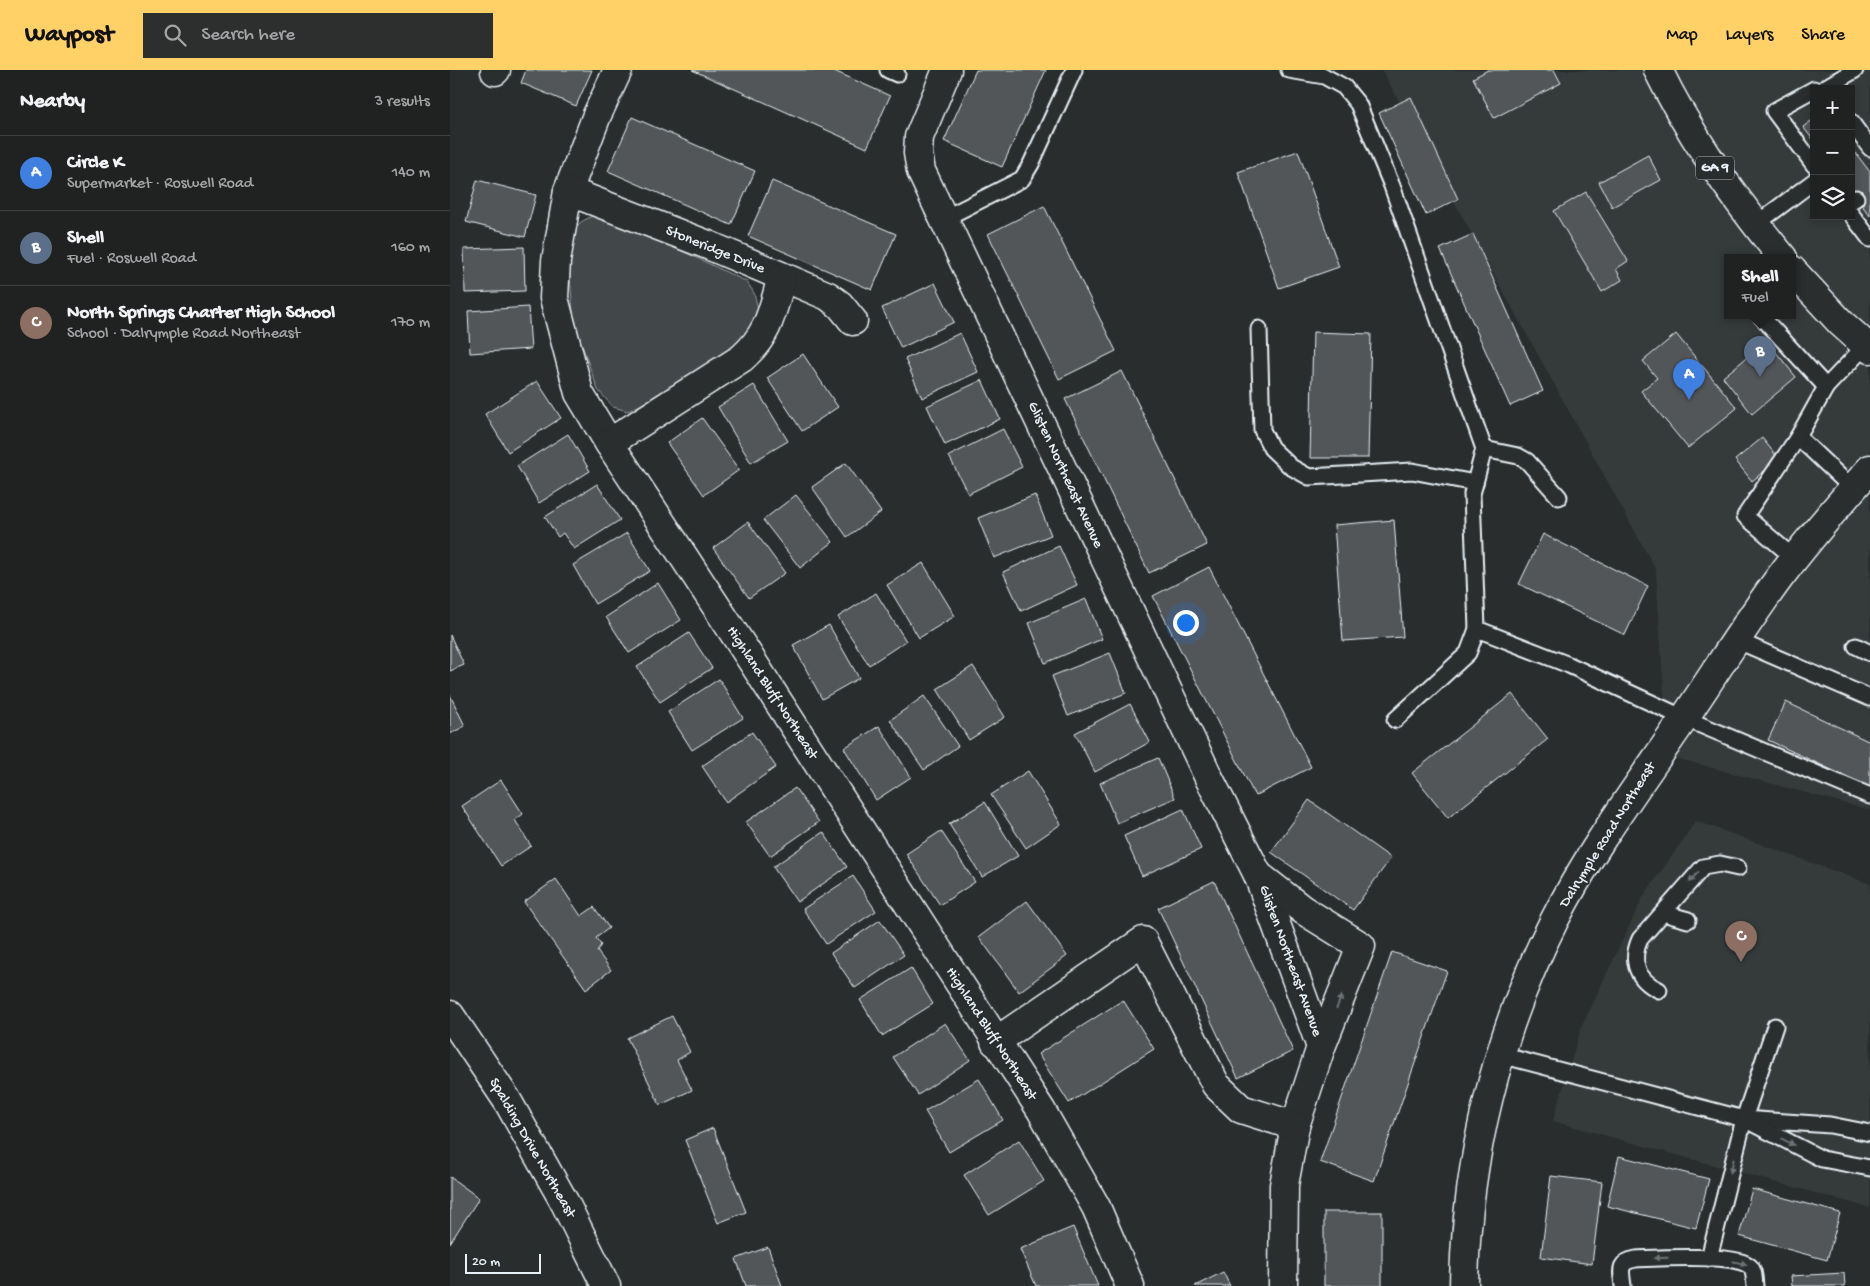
<!DOCTYPE html>
<meta charset="utf-8">
<style>
:root{--surface:#202222;--page:#2d2f2f;--text:#f1f3f6;--muted:#a2a4a5;--line:#3d3f40;--accent:#ffd166}
body{margin:0;font-family:"Gochi Hand",sans-serif;background:var(--page);color:var(--text)}
.controls{position:absolute;right:15px;top:15px;display:grid;overflow:hidden;border-radius:0px;box-shadow:0 2px 8px #0003}
.controls button{width:45px;height:45px;display:grid;place-items:center;padding:0;border:0;border-bottom:1px solid var(--line);background:var(--surface);color:var(--text);font:25px sans-serif}
.scale{position:absolute;left:15px;bottom:12px;width:76px;box-sizing:border-box;padding-left:5px;border:2px solid #e8f1f8;border-top:0;font-size:14px;line-height:18px;white-space:nowrap;color:#e8f1f8;-webkit-text-stroke:4px #2a2d2e;paint-order:stroke}
.you{position:absolute;left:735px;top:552px;width:18px;height:18px;margin:-12px;border:4px solid #fff;border-radius:50%;background:#1a73e8;box-shadow:0 0 0 8px #1a73e833}
.badge{display:grid;place-items:center;width:32px;height:32px;border-radius:50%;background:var(--accent);color:#fff;font-size:16px;font-weight:700}
.pin{position:absolute;translate:-50% -41px;filter:drop-shadow(0 1px 2px #0008)}
.pin::after{content:'';position:absolute;top:26px;width:18px;height:15px;background:inherit;clip-path:polygon(0 0,100% 0,50% 100%)}
.popup{position:absolute;left:1274px;top:184px;width:72px;height:65px;box-sizing:border-box;display:grid;place-content:center;border-radius:0px;background:var(--surface);filter:drop-shadow(0 1px 4px #0005);font-size:16px;white-space:nowrap;color:var(--muted)}
.popup b{font-size:19px;color:var(--text)}
.popup::after{content:'';position:absolute;left:50%;top:100%;margin-left:-10px;border:10px solid transparent;border-top-color:var(--surface)}
.list{margin:0;padding:0;list-style:none}
h2{display:flex;justify-content:space-between;align-items:center;height:65px;margin:0;padding:0 20px;font-size:21px}
h2 small{font-size:16px;font-weight:400;color:var(--muted)}
.list li{display:grid;grid-template-columns:32px 1fr auto;gap:15px;align-items:center;box-sizing:border-box;height:75px;padding:0 20px;border-top:1px solid var(--line)}
.list b{display:block;font-size:19px;white-space:nowrap}
.list p{margin:0;font-size:16px;white-space:nowrap;color:var(--muted)}
.list em{font-size:16px;font-style:normal;color:var(--muted)}
.icon{flex:none;width:28px;height:28px;fill:none;stroke:currentColor;stroke-width:2;stroke-linecap:round;stroke-linejoin:round}
.map{position:relative;flex:none;width:1420px;height:1216px;overflow:hidden}
header{display:flex;align-items:center;gap:30px;box-sizing:border-box;height:70px;padding:0 25px;background:var(--accent);color:#111}
header strong{font-size:24px}
nav{display:flex;gap:28px;margin-inline-start:auto;font-size:18px}
.search{width:350px;height:45px;background:var(--page);display:flex;align-items:center;gap:12px;box-sizing:border-box;padding:0 18px;border-radius:0px;color:var(--muted);font-size:19px}
main{display:flex}
aside{flex:1;background:var(--surface)}
.map>svg:first-child{display:block}
.built{fill:#363a3b;fill-rule:evenodd}
.green{fill:#424648;stroke:#959ca0}
.building{fill:#535759;stroke:#e8f1f8}
.lines{fill:none;stroke-linecap:round;stroke-linejoin:round}
.lane-casing{stroke:#e8f1f8;stroke-width:19}
.street-casing{stroke:#e8f1f8;stroke-width:31}
.secondary-casing{stroke:#e8f1f8;stroke-width:31}
.primary-casing{stroke:#e8f1f8;stroke-width:31}
.lane{stroke:#2a2d2e;stroke-width:15}
.street{stroke:#2a2d2e;stroke-width:28}
.secondary{stroke:#2a2d2e;stroke-width:28}
.primary{stroke:#2a2d2e;stroke-width:28}
.oneway{fill:#6c7275}
.labels{text-anchor:middle;dominant-baseline:central;stroke-width:4;stroke-linejoin:round;paint-order:stroke}
.shield{fill:#2a2d2e;stroke:#afb6bb;stroke-width:1}
.shield-label{font-size:14px;font-weight:bold;fill:#e8f1f8}
.street-label{font-size:15px;fill:#e8f1f8;stroke:#2a2d2e}
</style>
<header>
<strong>Waypost</strong>
<div class="search"><svg class="icon" aria-label="search" viewBox="0 0 24 24"><circle cx="10" cy="10" r="6"/><path d="M15 15l6 6"/></svg>Search here</div>
<nav><a>Map</a><a>Layers</a><a>Share</a></nav>
</header>
<main>
<aside>
<h2>Nearby<small>3 results</small></h2>
<ul class="list">
<li><span class="badge" style="background:#3f7fe0">A</span><div><b>Circle K</b><p>Supermarket · Roswell Road</p></div><em>140 m</em></li>
<li><span class="badge" style="background:#5c6f8a">B</span><div><b>Shell</b><p>Fuel · Roswell Road</p></div><em>160 m</em></li>
<li><span class="badge" style="background:#8d6e63">C</span><div><b>North Springs Charter High School</b><p>School · Dalrymple Road Northeast</p></div><em>170 m</em></li>
</ul>
</aside>
<div class="map">
<svg width="1420" height="1216" viewBox="0 0 1420 1216">
<rect width="100%" height="100%" fill="#2a2d2e"/>
<filter id="ink" filterUnits="userSpaceOnUse"><feTurbulence type="fractalNoise" baseFrequency=".02" numOctaves="2"/><feDisplacementMap in="SourceGraphic" scale="10" xChannelSelector="R" yChannelSelector="G"/><feConvolveMatrix kernelMatrix="1 2 1 2 8 2 1 2 1" color-interpolation-filters="sRGB"/></filter>
<g filter="url(#ink)">
<g class="built">
<path d="M932,0H1420V740L1218,686L1206,500ZM1364,19H1401V146H1364ZM1278,188H1342V246H1278Z"/>
<polygon points="1246,751 1420,814 1420,1138 1103,1051 1131,958 1193,827"/>
</g>
<polygon class="green" points="142,146 161,147 297,212 304,223 308,239 304,254 290,273 190,335 178,341 163,337 148,320 124,253 118,184 123,160 131,152"/>
<g class="building">
<polygon points="76,0 142,0 126,36 71,13"/>
<polygon points="242,0 382,0 440,26 417,78"/>
<polygon points="526,0 596,0 552,97 494,71"/>
<polygon points="1038,0 1104,0 1111,13 1044,48 1023,8"/>
<polygon points="961,27 1008,129 976,145 929,43"/>
<polygon points="182,47 305,101 281,155 158,101"/>
<polygon points="1364,49 1364,71 1353,57"/>
<polygon points="1401,77 1420,102 1420,146 1401,121"/>
<polygon points="848,81 889,197 829,218 788,102"/>
<polygon points="1198,85 1211,110 1162,137 1149,112"/>
<polygon points="27,110 86,125 75,167 16,152"/>
<polygon points="322,111 446,164 422,220 298,166"/>
<polygon points="1136,122 1178,191 1166,199 1172,210 1152,222 1104,141"/>
<polygon points="594,136 666,281 609,309 538,164"/>
<polygon points="1023,164 1093,321 1060,336 990,179"/>
<polygon points="74,177 75,221 15,223 14,179"/>
<polygon points="485,213 504,252 451,278 432,238"/>
<polygon points="78,237 81,279 20,283 18,241"/>
<polygon points="863,262 921,264 918,388 860,388"/>
<polygon points="510,263 528,302 472,328 455,289"/>
<polygon points="1226,264 1287,338 1238,378 1191,321 1207,308 1193,291"/>
<polygon points="1317,271 1346,307 1302,344 1273,307"/>
<polygon points="353,284 388,337 352,361 317,308"/>
<polygon points="672,301 757,475 699,503 615,329"/>
<polygon points="532,310 550,349 495,375 477,336"/>
<polygon points="87,311 111,348 58,382 35,344"/>
<polygon points="304,315 338,371 301,393 268,337"/>
<polygon points="252,348 289,400 254,425 217,373"/>
<polygon points="553,359 572,397 518,424 499,386"/>
<polygon points="118,364 140,401 89,433 67,396"/>
<polygon points="1312,368 1329,389 1302,411 1285,390"/>
<polygon points="396,393 431,442 397,467 362,417"/>
<polygon points="147,414 170,450 124,479 113,463 108,467 95,447"/>
<polygon points="346,425 383,472 350,498 313,450"/>
<polygon points="585,425 601,465 544,488 528,448"/>
<polygon points="944,450 953,567 893,571 884,455"/>
<polygon points="298,452 335,503 299,528 263,478"/>
<polygon points="177,463 200,501 145,534 123,495"/>
<polygon points="1093,464 1198,516 1175,565 1069,514"/>
<polygon points="609,476 627,515 571,541 553,502"/>
<polygon points="473,493 505,546 469,568 437,515"/>
<polygon points="759,497 861,697 805,726 703,526"/>
<polygon points="208,513 231,550 179,583 156,547"/>
<polygon points="426,523 456,571 419,595 388,547"/>
<polygon points="636,529 652,569 595,593 579,553"/>
<polygon points="379,555 409,608 372,629 343,575"/>
<polygon points="239,563 262,598 210,632 187,597"/>
<polygon points="0,565 14,595 0,601"/>
<polygon points="660,583 676,623 618,646 602,606"/>
<polygon points="523,596 555,647 519,670 487,619"/>
<polygon points="269,609 293,648 242,680 218,642"/>
<polygon points="1062,624 1098,669 998,748 962,703"/>
<polygon points="0,625 15,656 0,664"/>
<polygon points="474,626 508,676 474,700 440,650"/>
<polygon points="1336,632 1420,672 1420,718 1318,670"/>
<polygon points="680,634 700,672 645,702 625,663"/>
<polygon points="429,656 461,707 426,730 394,678"/>
<polygon points="302,662 326,697 276,732 252,696"/>
<polygon points="708,688 725,728 667,753 650,713"/>
<polygon points="578,701 611,754 576,778 541,725"/>
<polygon points="51,710 73,744 65,750 81,776 51,796 12,736"/>
<polygon points="345,718 369,752 320,786 296,752"/>
<polygon points="859,730 941,788 903,840 821,782"/>
<polygon points="535,732 568,786 532,807 499,754"/>
<polygon points="733,739 751,779 692,806 674,766"/>
<polygon points="491,761 525,812 490,835 456,784"/>
<polygon points="373,762 397,797 347,832 323,797"/>
<polygon points="403,806 426,841 376,874 353,839"/>
<polygon points="106,809 131,846 144,837 159,858 146,868 151,875 147,881 161,900 136,919 74,832"/>
<polygon points="764,811 843,981 788,1008 708,838"/>
<polygon points="577,831 617,886 569,922 529,867"/>
<polygon points="430,850 454,885 405,918 381,883"/>
<polygon points="942,882 997,901 924,1111 870,1092"/>
<polygon points="461,898 483,934 432,966 410,930"/>
<polygon points="673,930 704,979 619,1033 588,984"/>
<polygon points="222,946 240,982 227,990 242,1020 210,1035 177,968"/>
<polygon points="495,953 520,990 468,1025 443,987"/>
<polygon points="529,1009 553,1050 499,1082 475,1041"/>
<polygon points="263,1058 296,1142 268,1153 235,1070"/>
<polygon points="569,1070 594,1111 539,1145 514,1105"/>
<polygon points="1169,1086 1259,1109 1246,1158 1157,1136"/>
<polygon points="1101,1106 1152,1112 1142,1194 1091,1187"/>
<polygon points="0,1107 29,1128 0,1173"/>
<polygon points="1302,1119 1390,1143 1377,1190 1289,1166"/>
<rect x="874" y="1142" width="58" height="74"/>
<polygon points="623,1157 648,1216 586,1216 570,1179"/>
<polygon points="318,1177 332,1216 296,1216 286,1189"/>
<polygon points="773,1202 780,1216 745,1216"/>
<polygon points="1394,1203 1395,1216 1342,1216 1341,1206"/>
</g>
<g class="lines">
<defs>
<g id="lane">
<polyline points="438,0 447,4"/>
<polyline points="839,0 874,6 894,17 908,34 942,116 1034,379 1022,424 1027,559 1119,595 1234,648 1420,726"/>
<polyline points="1376,17 1405,0"/>
<polyline points="1364,19 1324,41 1364,95"/>
<polyline points="1401,52 1420,78"/>
<polyline points="1401,131 1406,128"/>
<polyline points="1401,144 1420,169"/>
<polyline points="493,149 572,109 581,94 624,0"/>
<polyline points="1305,155 1364,111"/>
<polyline points="1311,246 1376,317 1416,275"/>
<polyline points="809,259 812,360 821,378 841,397 859,407 962,401 1025,413"/>
<polyline points="1376,317 1348,367 1403,419"/>
<polyline points="1034,379 1068,386 1077,391 1109,427"/>
<polyline points="1345,489 1295,446 1348,367"/>
<polyline points="1286,570 1420,628"/>
<polyline points="1406,576 1420,583"/>
<polyline points="945,650 1018,583 1027,559"/>
<polyline points="1213,843 1238,850"/>
<path d="M1209,920C1187,910 1180,891 1190,869L1253,797L1270,794L1288,798"/>
<polyline points="1051,985 1294,1049 1380,1055 1420,1063"/>
<polyline points="1300,1052 1372,1089 1420,1098"/>
<polyline points="1259,1188 1294,1049 1325,956"/>
<path d="M1173,1216C1171,1200 1168,1192 1186,1189C1208,1188 1283,1184 1298,1195C1305,1199 1304,1209 1305,1216"/>
</g>
<g id="street">
<polyline points="168,0 147,45 118,121 106,191 104,228 129,323 159,373 293,577 591,1040 646,1137 680,1216"/>
<polyline points="497,0 469,67 468,83 471,101 760,710 808,805 871,977"/>
<polyline points="45,1 46,0"/>
<polyline points="118,121 258,175 378,226 390,235 403,251"/>
<path d="M159,373L292,288C320,263 322,241 332,207"/>
<polyline points="808,805 853,840 911,876 871,977 845,1056 834,1115 833,1216"/>
<polyline points="0,945 57,1030 115,1133 156,1216"/>
<polyline points="545,972 693,871 766,1015 791,1039 845,1056"/>
</g>
<path id="secondary" d="M1014,1216C1016,1091 1047,963 1104,851C1140,780 1188,716 1233,650C1265,603 1296,553 1330,507C1358,470 1389,434 1420,399"/>
<g id="primary">
<path d="M1208,0C1241,68 1285,130 1333,188"/>
<polyline points="1342,200 1391,253 1420,279"/>
</g>
</defs>
<use href="#lane" class="lane-casing"/>
<use href="#street" class="street-casing"/>
<use href="#secondary" class="secondary-casing"/>
<use href="#primary" class="primary-casing"/>
<use href="#lane" class="lane"/>
<use href="#street" class="street"/>
<use href="#secondary" class="secondary"/>
<use href="#primary" class="primary"/>
</g>
<defs><path id="oneway-solid" d="M-6-.8H1V-3.2L6.5 0L1 3.2V.8H-6Z" transform="scale(1.25)"/></defs>
<g class="oneway">
<use href="#oneway-solid" transform="translate(1244 807) rotate(132)"/>
<use href="#oneway-solid" transform="translate(889 932) rotate(-69)"/>
<use href="#oneway-solid" transform="translate(1338 1072) rotate(28)"/>
<use href="#oneway-solid" transform="translate(1282 1096) rotate(104)"/>
<use href="#oneway-solid" transform="translate(1211 1188) rotate(179)"/>
<use href="#oneway-solid" transform="translate(1290 1193) rotate(14)"/>
</g>
</g>
<g class="labels">
<rect class="shield" x="1246" y="86.5" width="38" height="23" rx="4"/>
<g class="shield-label">
<text x="1265" y="98">GA 9</text>
</g>
<g class="street-label">
<text transform="translate(265 180) rotate(22)">Stoneridge Drive</text>
<text transform="translate(615 405) rotate(65)">Glisten Northeast Avenue</text>
<text transform="translate(322 623) rotate(57)">Highland Bluff Northeast</text>
<text transform="translate(1158 765) rotate(-58)">Dalrymple Road Northeast</text>
<text transform="translate(840 891) rotate(70)">Glisten Northeast Avenue</text>
<text transform="translate(541 964) rotate(57)">Highland Bluff Northeast</text>
<text transform="translate(82 1078) rotate(60)">Spalding Drive Northeast</text>
</g>
</g>
</svg>
<div class="controls">
<button>+</button>
<button>−</button>
<button><svg class="icon" aria-label="layers" viewBox="0 0 24 24"><path d="M12 4l9 5-9 5-9-5zM3 14l9 5 9-5"/></svg></button>
</div>
<div class="scale">20 m</div>
<div class="you"></div>
<div class="pin badge" style="left:1239px;top:330px;background:#3f7fe0">A</div>
<div class="pin badge" style="left:1310px;top:307px;background:#5c6f8a">B</div>
<div class="popup"><b>Shell</b>Fuel</div>
<div class="pin badge" style="left:1291px;top:892px;background:#8d6e63">C</div>
</div>
</main>
